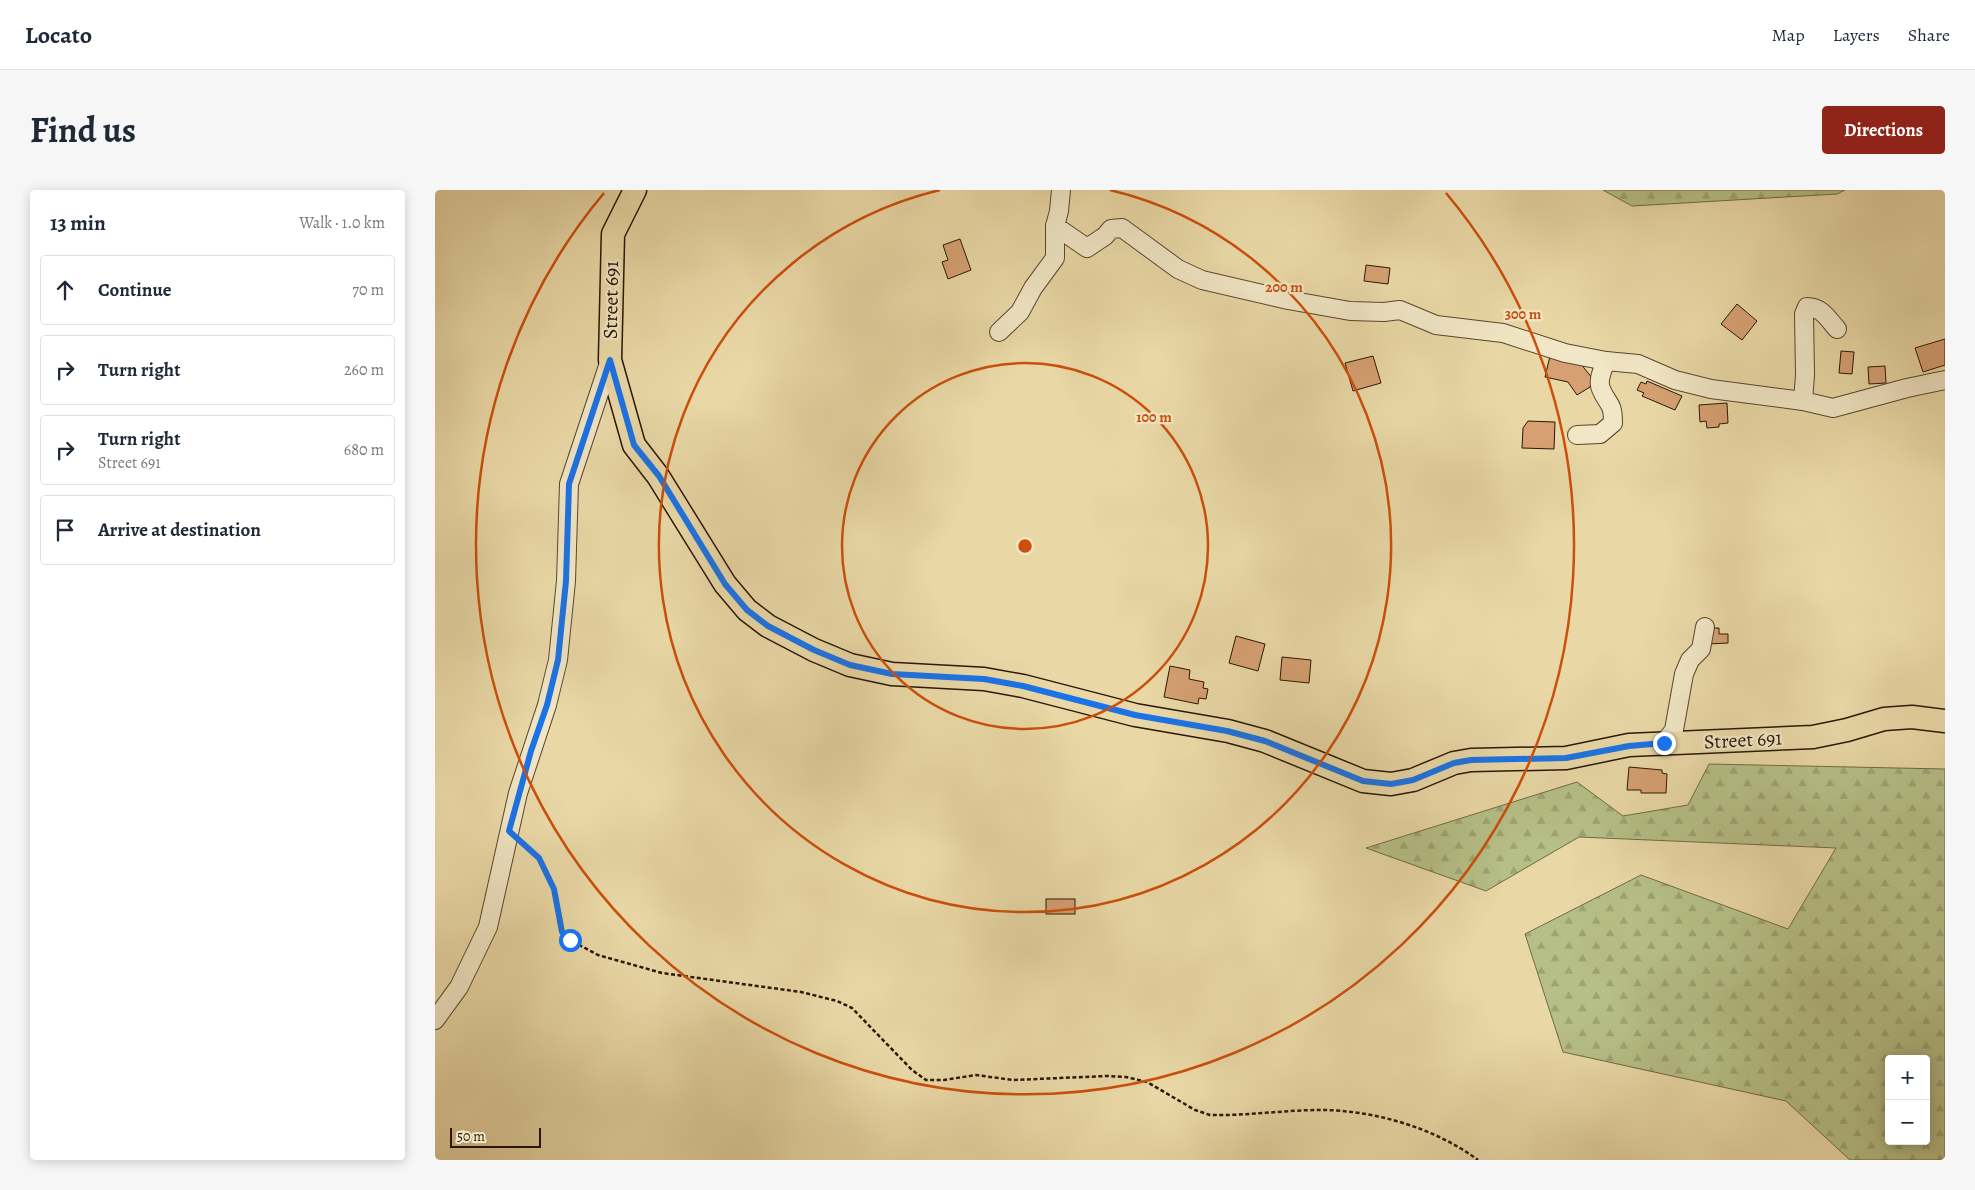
<!DOCTYPE html>
<meta charset="utf-8">
<style>
:root{--surface:#fff;--page:#f6f6f7;--text:#1f2937;--muted:#747a83;--line:#e0e1e3;--accent:#8f2418}
body{margin:0;font-family:Alegreya,serif;background:var(--page);color:var(--text)}
.controls{position:absolute;right:15px;bottom:15px;display:grid;overflow:hidden;border-radius:5px;box-shadow:0 2px 12px #0003}
.controls button{width:45px;height:45px;display:grid;place-items:center;padding:0;border:0;border-bottom:1px solid var(--line);background:var(--surface);color:var(--text);font:25px sans-serif}
.scale{position:absolute;left:15px;bottom:12px;width:91px;box-sizing:border-box;padding-left:5px;border:2px solid #2a1605;border-top:0;font-size:14px;line-height:18px;white-space:nowrap;color:#2a1605;-webkit-text-stroke:4px #f1e6c5;paint-order:stroke}
.stop{position:absolute;width:15px;height:15px;margin:-11px;border:4px solid #1a73e8;border-radius:50%;background:#fff}
.stop.end{background:#1a73e8;border-color:#fff;box-shadow:0 1px 5px #0008}
.list{margin:0;padding:0;list-style:none}
h2{display:flex;justify-content:space-between;align-items:center;height:65px;margin:0;padding:0 20px;font-size:21px}
h2 small{font-size:16px;font-weight:400;color:var(--muted)}
.list li{display:grid;grid-template-columns:32px 1fr auto;gap:15px;align-items:center;box-sizing:border-box;height:70px;margin:0 10px 10px;padding:0 10px;border:1px solid var(--line);border-radius:5px}
.list b{display:block;font-size:19px;white-space:nowrap}
.list p{margin:0;font-size:16px;white-space:nowrap;color:var(--muted)}
.list em{font-size:16px;font-style:normal;color:var(--muted)}
.icon{flex:none;width:28px;height:28px;fill:none;stroke:currentColor;stroke-width:2;stroke-linecap:round;stroke-linejoin:round}
.map{position:relative;flex:none;width:1510px;height:970px;overflow:hidden;border-radius:5px}
header{display:flex;align-items:center;gap:30px;box-sizing:border-box;height:70px;padding:0 25px;background:var(--surface);border-bottom:1px solid var(--line)}
header strong{font-size:24px}
nav{display:flex;gap:28px;margin-inline-start:auto;font-size:18px}
.intro{display:flex;align-items:center;justify-content:space-between;box-sizing:border-box;height:120px;padding:0 30px}
h1{margin:0;font-size:35px}
.button{padding:12px 22px;border-radius:5px;background:var(--accent);color:#fff;font-size:18px;font-weight:700}
main{display:flex;gap:30px;padding:0 30px}
aside{flex:1;background:var(--surface);border-radius:5px;box-shadow:0 2px 12px #0003}
.map>svg:first-child{display:block}
.forest{fill:url(#forest-firs);stroke:#706a46;fill-rule:evenodd}
.building{fill:#d6a072;stroke:#2a1605}
.lines{fill:none;stroke-linecap:round;stroke-linejoin:round}
.minor-casing{stroke:#5a462d;stroke-width:20}
.major-casing{stroke:#2a1605;stroke-width:25}
.path{stroke:#2a1605;stroke-width:2.5;stroke-dasharray:4 2.5;stroke-linecap:butt}
.minor{stroke:#f1e6c5;stroke-width:18}
.major{stroke:#e9d8a6;stroke-width:22}
.route{stroke:#1a73e8;stroke-width:6}
.ring{fill:none;stroke:#cc4f0b;stroke-width:2.5}
.labels{text-anchor:middle;dominant-baseline:central;stroke-width:4.5;stroke-linejoin:round;paint-order:stroke}
.street-label{font-size:20px;fill:#2a1605;stroke:#f1e6c5}
.centre{fill:#cc4f0b;stroke:#f1e6c5;stroke-width:2.5}
.ring-label{font-size:15px;text-anchor:middle;font-weight:bold;fill:#cc4f0b;stroke:#f1e6c5;stroke-width:4.5;stroke-linejoin:round;paint-order:stroke}
</style>
<header>
<strong>Locato</strong>
<nav><a>Map</a><a>Layers</a><a>Share</a></nav>
</header>
<div class="intro"><h1>Find us</h1><a class="button">Directions</a></div>
<main>
<aside>
<h2>13 min<small>Walk · 1.0 km</small></h2>
<ul class="list">
<li><svg class="icon" aria-label="ahead" viewBox="0 0 24 24"><path d="M12 20V5M6 11l6-6 6 6"/></svg><div><b>Continue</b></div><em>70 m</em></li>
<li><svg class="icon" aria-label="right" viewBox="0 0 24 24"><path d="M7 20v-9h11M14 6l5 5-5 5"/></svg><div><b>Turn right</b></div><em>260 m</em></li>
<li><svg class="icon" aria-label="right" viewBox="0 0 24 24"><path d="M7 20v-9h11M14 6l5 5-5 5"/></svg><div><b>Turn right</b><p>Street 691</p></div><em>680 m</em></li>
<li><svg class="icon" aria-label="arrive" viewBox="0 0 24 24"><path d="M6 21V4h12l-3 4 3 4H6"/></svg><div><b>Arrive at destination</b></div></li>
</ul>
</aside>
<div class="map">
<svg width="1510" height="970" viewBox="0 0 1510 970">
<defs>
<pattern id="forest-firs" width="22" height="20" patternUnits="userSpaceOnUse" patternTransform="scale(1.25)"><rect width="22" height="20" fill="#b6bf87"/><path d="M5 1l3.5 6h-7zM16 11l3.5 6h-7z" fill="#9da373"/></pattern>
</defs>
<rect width="100%" height="100%" fill="#e9d8a6"/>
<filter id="stains"><feTurbulence type="fractalNoise" baseFrequency=".004" numOctaves="4"/><feColorMatrix values="0 0 0 0 .2 0 0 0 0 .09 0 0 0 0 .02 0 0 0 .5 -.17"/></filter>
<radialGradient id="worn" r=".72"><stop offset=".6" stop-color="#630" stop-opacity="0"/><stop offset="1" stop-color="#630" stop-opacity=".3"/></radialGradient>
<g class="forest">
<polygon points="1168,0 1410,0 1402,4 1197,16"/>
<path d="M1274,574L1510,579V970H1415L1351,911L1128,862L1090,744L1206,685L1353,739L1401,658L1144,647L1051,701L931,658L1142,592L1188,626L1253,615ZM1454,869H1491V951H1454Z"/>
</g>
<g class="building">
<polygon points="525,49 536,80 513,89 507,72 513,70 508,55"/>
<polygon points="931,75 955,78 953,94 929,91"/>
<polygon points="1302,114 1322,131 1307,150 1286,134"/>
<polygon points="1510,149 1510,175 1488,182 1480,158"/>
<polygon points="1406,161 1419,162 1417,184 1404,183"/>
<polygon points="938,166 946,193 918,201 910,173"/>
<polygon points="1115,166 1145,173 1158,189 1155,197 1142,205 1133,192 1110,187"/>
<polygon points="1450,176 1451,193 1434,194 1433,177"/>
<polygon points="1212,191 1247,206 1240,220 1207,206 1209,203 1202,200 1206,192 1211,194"/>
<polygon points="1292,213 1293,233 1284,234 1284,237 1272,238 1271,231 1265,232 1264,215"/>
<polygon points="1093,231 1120,232 1119,259 1087,258 1088,238"/>
<polygon points="1273,438 1284,438 1284,444 1293,444 1293,453 1273,454"/>
<polygon points="801,446 830,454 823,481 794,473"/>
<polygon points="847,467 876,470 874,493 845,490"/>
<polygon points="735,476 755,480 754,489 769,492 768,498 773,499 771,509 764,508 763,514 729,507"/>
<polygon points="1194,577 1227,580 1227,583 1232,584 1231,603 1206,603 1206,600 1192,600"/>
<rect x="611" y="709" width="29" height="15"/>
</g>
<g class="lines">
<defs>
<g id="minor">
<polyline points="626,0 624,21 620,36 652,58 670,46 676,39 687,38 743,79 767,90 853,110 915,121 949,122 965,120 1001,135 1068,143 1130,163 1171,171 1203,174 1240,190 1276,199 1368,211 1398,218 1472,198 1510,190"/>
<polyline points="564,142 585,122 598,98 620,68 620,36"/>
<path d="M1368,211L1370,185L1369,124L1372,117C1387,117 1393,129 1402,139"/>
<path d="M1142,245L1165,244L1178,233C1178,211 1173,216 1166,199C1162,190 1168,179 1171,171"/>
<polyline points="1229,553 1239,540 1249,484 1255,470 1266,459 1270,437"/>
<polyline points="0,830 24,797 53,737 83,603 112,515 123,470 131,391 134,294 175,170"/>
</g>
<polyline id="major" points="200,0 178,44 175,170 199,255 223,286 290,394 312,420 333,436 379,460 415,475 457,484 549,489 588,496 700,525 793,541 830,551 928,591 956,594 978,590 1019,573 1036,570 1131,568 1194,555 1378,547 1412,540 1449,529 1477,527 1510,531"/>
</defs>
<use href="#minor" class="minor-casing"/>
<use href="#major" class="major-casing"/>
<path class="path" d="M86,652L104,668L115,688L119,699L127,742L135,750L163,765L227,783L366,802L402,811L417,818L477,880L491,890H509L541,885L578,890L672,886L691,887L712,892L760,920L775,925C811,926 849,920 885,920C939,920 1000,938 1043,970"/>
<use href="#minor" class="minor"/>
<use href="#major" class="major"/>
</g>
<g class="lines">
<polyline class="route" points="135,750 127,742 119,699 104,668 74,641 96,561 112,515 123,470 131,391 134,294 175,170 199,255 224,286 290,394 312,420 333,436 379,460 415,475 457,484 549,489 588,496 700,525 792,541 830,551 928,591 956,594 978,590 1019,573 1036,570 1131,568 1194,556 1229,553"/>
</g>
<g class="ring">
<circle cx="590" cy="356" r="183"/>
<path d="M675 0A366 366 0 1 1 505 0"/>
<path d="M1011 3A549 549 0 1 1 169 3"/>
</g>
<g class="labels">
<g class="street-label">
<text transform="translate(176 110) rotate(-89)">Street 691</text>
<text transform="translate(1308 550) rotate(-3)">Street 691</text>
</g>
</g>
<circle cx="590" cy="356" r="8" class="centre"/>
<g class="ring-label">
<text x="849" y="102">200 m</text>
<text x="1088" y="129">300 m</text>
<text x="719" y="232">100 m</text>
</g>
<rect width="100%" height="100%" filter="url(#stains)"/>
<rect width="100%" height="100%" fill="url(#worn)"/>
</svg>
<div class="controls">
<button>+</button>
<button>−</button>
</div>
<div class="scale">50 m</div>
<div class="stop" style="left:135px;top:750px"></div>
<div class="stop end" style="left:1229px;top:553px"></div>
</div>
</main>
